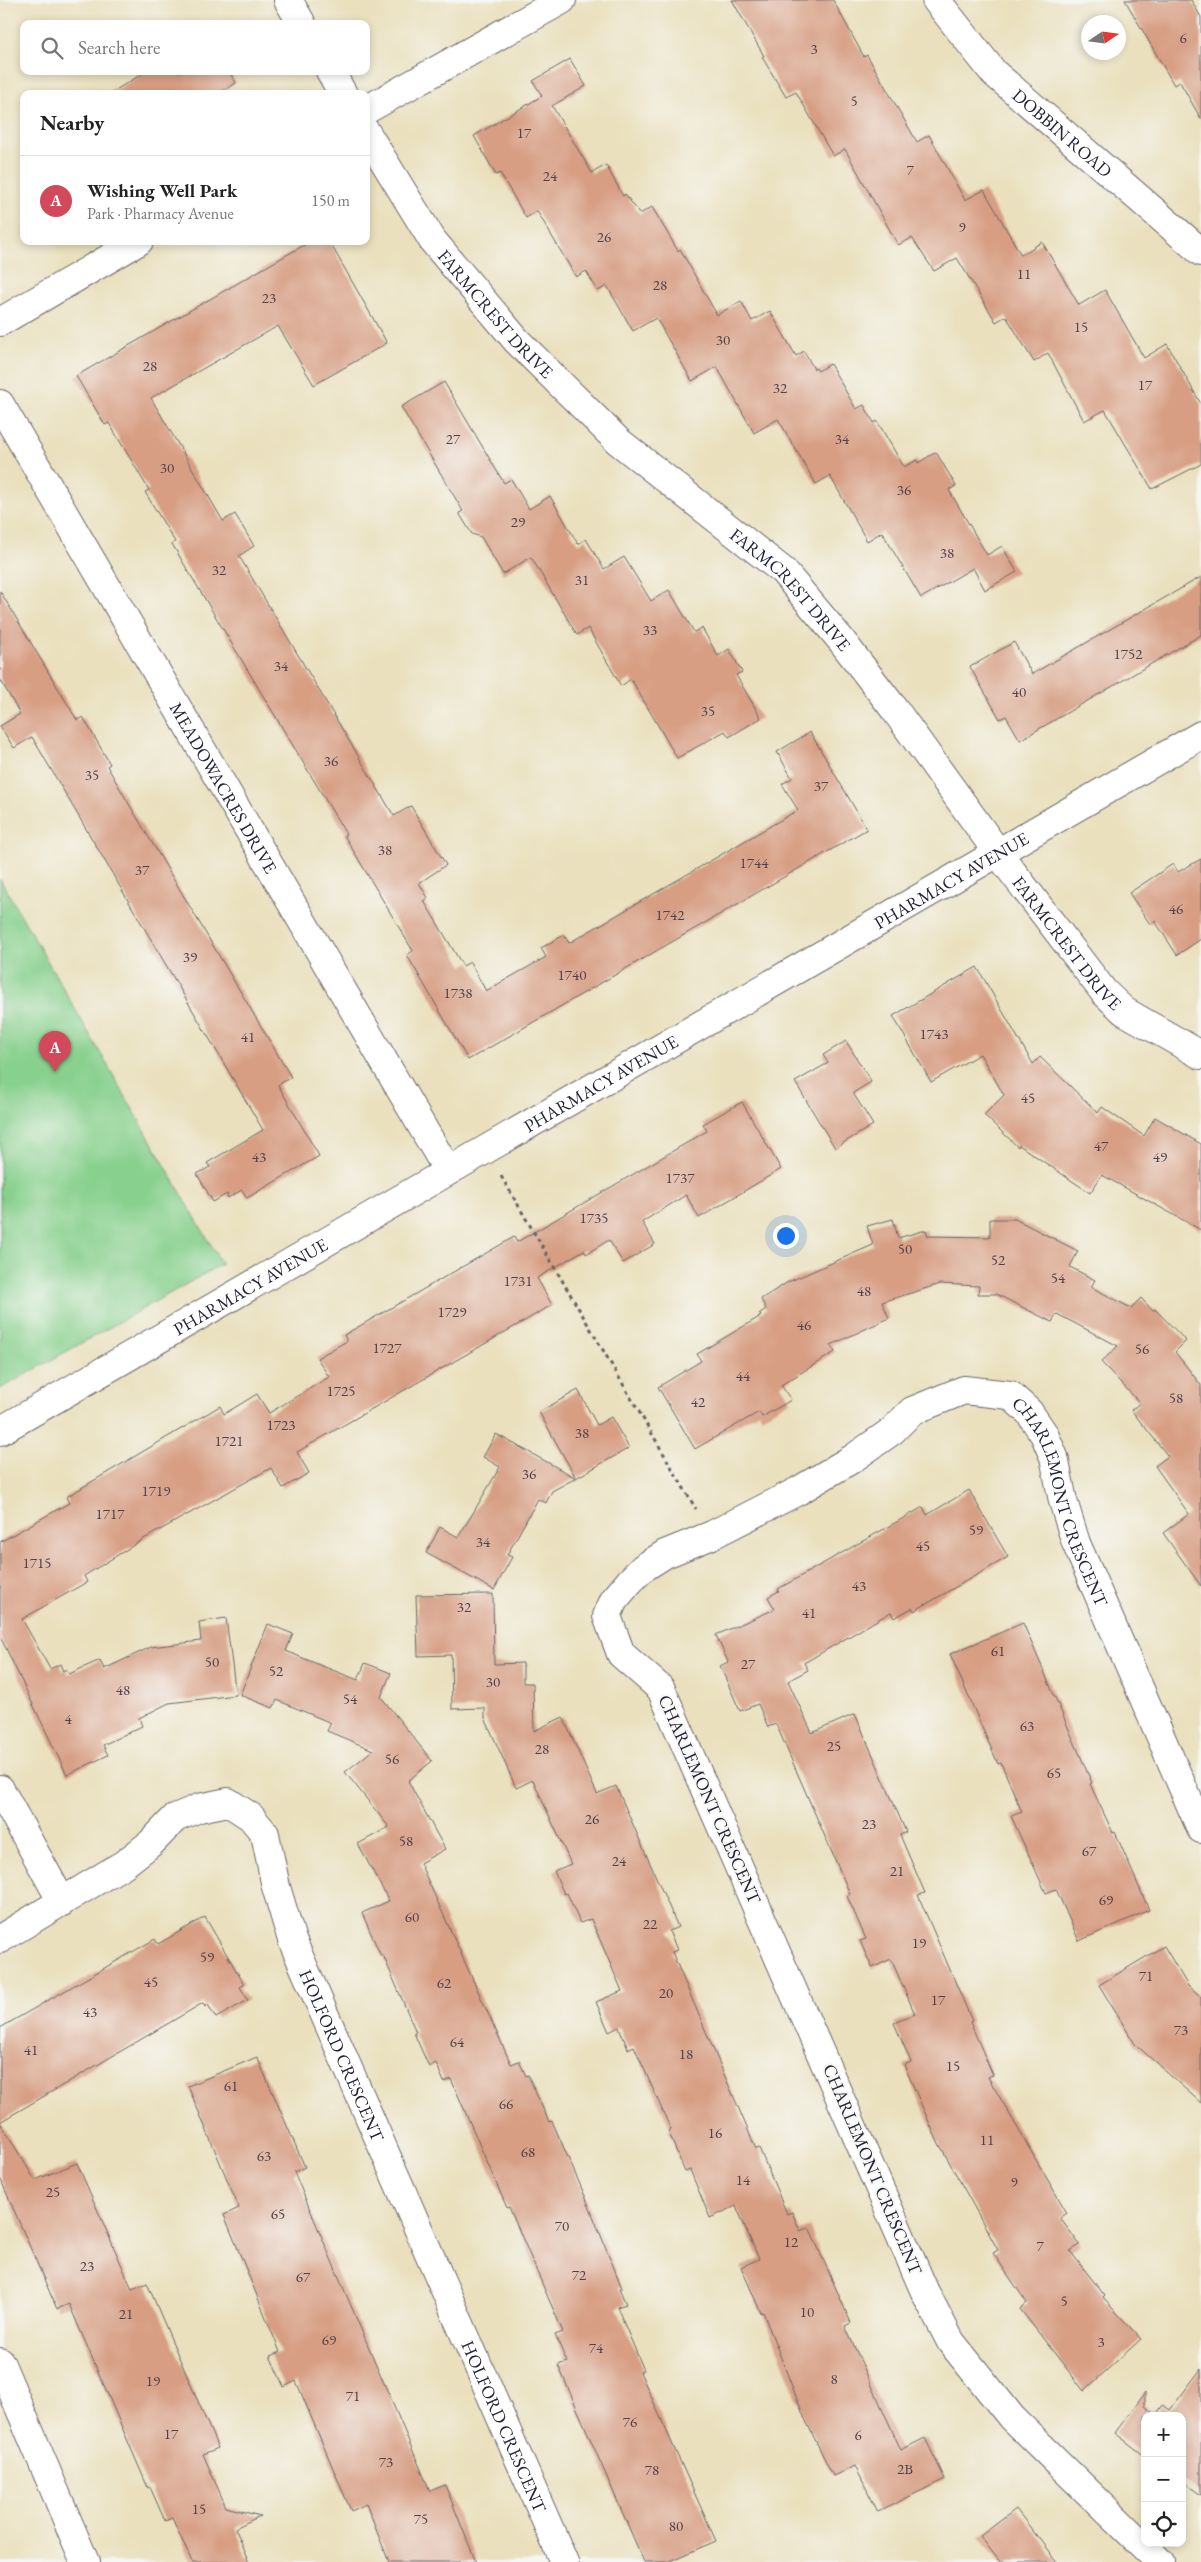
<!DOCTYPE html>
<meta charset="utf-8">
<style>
:root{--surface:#fff;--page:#f2f2f2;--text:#222;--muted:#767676;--line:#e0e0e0;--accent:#d1495b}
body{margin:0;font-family:"EB Garamond",serif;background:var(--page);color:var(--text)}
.controls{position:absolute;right:15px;bottom:15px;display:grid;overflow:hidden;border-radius:10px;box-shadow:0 2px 8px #0003}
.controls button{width:45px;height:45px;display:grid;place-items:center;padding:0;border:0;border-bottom:1px solid var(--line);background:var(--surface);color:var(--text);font:25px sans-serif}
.compass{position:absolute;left:1081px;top:15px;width:45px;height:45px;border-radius:50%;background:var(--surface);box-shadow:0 2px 8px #0003;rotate:77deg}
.you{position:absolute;left:785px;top:1235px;width:18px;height:18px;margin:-12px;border:4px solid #fff;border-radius:50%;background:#1a73e8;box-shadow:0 0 0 8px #1a73e833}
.badge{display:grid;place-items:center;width:32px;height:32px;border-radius:50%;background:var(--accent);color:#fff;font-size:16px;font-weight:700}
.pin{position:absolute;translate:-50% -41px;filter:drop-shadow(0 1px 2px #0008)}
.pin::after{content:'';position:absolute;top:26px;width:18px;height:15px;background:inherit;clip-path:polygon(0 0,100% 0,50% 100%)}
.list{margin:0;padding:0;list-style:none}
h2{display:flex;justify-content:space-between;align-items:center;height:65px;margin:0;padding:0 20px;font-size:21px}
h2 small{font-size:16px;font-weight:400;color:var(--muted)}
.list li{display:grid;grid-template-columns:32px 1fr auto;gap:15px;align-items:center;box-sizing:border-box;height:90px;padding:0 20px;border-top:1px solid var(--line)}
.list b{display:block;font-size:19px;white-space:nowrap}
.list p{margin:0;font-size:16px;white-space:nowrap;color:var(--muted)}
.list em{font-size:16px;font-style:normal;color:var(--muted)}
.icon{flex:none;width:28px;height:28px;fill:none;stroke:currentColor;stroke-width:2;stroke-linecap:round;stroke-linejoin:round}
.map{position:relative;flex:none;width:1201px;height:2562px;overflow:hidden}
.search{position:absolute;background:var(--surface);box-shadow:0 2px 8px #0003;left:20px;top:20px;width:350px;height:55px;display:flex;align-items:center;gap:12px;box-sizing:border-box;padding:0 18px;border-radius:10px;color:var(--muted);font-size:19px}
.panel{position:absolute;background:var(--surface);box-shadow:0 2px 8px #0003;left:20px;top:90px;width:350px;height:155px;border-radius:10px}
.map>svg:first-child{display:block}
.green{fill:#87d08d;stroke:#547964}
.building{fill:#d79e83}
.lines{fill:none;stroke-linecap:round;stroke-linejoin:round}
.minor-casing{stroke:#686468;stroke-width:30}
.path{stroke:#686468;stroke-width:3;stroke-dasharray:4 4;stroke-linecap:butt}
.minor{stroke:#fff;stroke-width:28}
.labels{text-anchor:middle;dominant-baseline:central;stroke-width:4;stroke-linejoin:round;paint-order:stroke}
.number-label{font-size:15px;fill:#4f414d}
.street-label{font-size:18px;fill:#22223b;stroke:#f6f6f2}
</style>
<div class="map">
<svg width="1201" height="2562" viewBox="0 0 1201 2562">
<rect width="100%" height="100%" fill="#f6f6f2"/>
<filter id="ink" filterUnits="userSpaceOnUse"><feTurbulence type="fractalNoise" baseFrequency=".02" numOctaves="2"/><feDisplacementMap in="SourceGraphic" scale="10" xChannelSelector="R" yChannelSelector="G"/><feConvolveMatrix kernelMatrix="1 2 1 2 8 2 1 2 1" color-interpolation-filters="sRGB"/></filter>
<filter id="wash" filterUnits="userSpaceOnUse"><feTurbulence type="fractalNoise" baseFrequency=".0096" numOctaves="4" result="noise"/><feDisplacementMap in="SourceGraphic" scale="20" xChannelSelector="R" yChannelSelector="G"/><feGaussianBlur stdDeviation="1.12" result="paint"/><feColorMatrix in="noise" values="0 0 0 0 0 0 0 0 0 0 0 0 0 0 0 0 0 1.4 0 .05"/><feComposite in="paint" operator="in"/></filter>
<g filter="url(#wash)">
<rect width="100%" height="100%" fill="#eae0bd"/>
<polygon class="green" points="0,879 222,1264 0,1389"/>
<g id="blocks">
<g class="building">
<polygon points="732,0 833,0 864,57 867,55 917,142 929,135 965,200 984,190 1021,255 1042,242 1079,305 1105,290 1144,358 1167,344 1201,404 1201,464 1152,489 1105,410 1084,421 1048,353 1034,362 1006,316 996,322 957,258 934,271 912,238 898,245 845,149 833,156 796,92 786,97 762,57 764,56"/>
<polygon points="1125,0 1191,0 1201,17 1201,119 1180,82 1174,85"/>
<polygon points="570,59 586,86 552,106 592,173 606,165 623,196 625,194 640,214 652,207 678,251 680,249 717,315 741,301 752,321 770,311 796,356 804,351 814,369 816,368 818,371 830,364 856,409 864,405 874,423 877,421 904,467 917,460 918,463 936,452 956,486 949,490 987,555 1002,546 1017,572 985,590 973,568 921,598 882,532 867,541 830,476 816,484 778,419 754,433 717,367 692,381 656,318 633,331 607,286 598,291 586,271 576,277 537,211 526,218 500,173 496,175 474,136 542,96 533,81"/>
<polygon points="147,71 229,71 236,83 218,94 109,94"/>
<polygon points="311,241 329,241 387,343 314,385 278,326 151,398 223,521 235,514 254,546 239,556 394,816 411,806 446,865 419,883 428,898 424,901 463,966 470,962 486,991 546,957 541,948 564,935 569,943 798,810 782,784 792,778 777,752 810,732 867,829 468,1060 407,955 413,951 344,835 346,834 172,544 175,542 145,492 149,490 109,423 105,425 76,376"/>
<polygon points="444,382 504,483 511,479 529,509 550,496 578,544 586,539 604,569 624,557 651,601 669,590 694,632 702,628 718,656 729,649 742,672 736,675 761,718 729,737 725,731 677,758 631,679 621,686 588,628 577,635 531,557 503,574 481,537 472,534 459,513 463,511 401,407"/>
<polygon points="1201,577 1201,635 1020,740 1006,716 1000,719 970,667 1014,642 1032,674"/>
<polygon points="0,591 77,720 83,717 110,764 107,766 129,804 291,1077 278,1085 319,1156 247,1198 242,1190 228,1198 227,1194 213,1202 197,1174 210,1167 207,1163 263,1130 32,737 14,748 0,726 20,714 0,679"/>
<polygon points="1201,859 1201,939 1177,955 1155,921 1150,924 1129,893 1173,864 1178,872"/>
<polygon points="977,967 1033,1064 1040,1057 1098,1113 1102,1107 1144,1136 1155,1117 1201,1144 1201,1230 1102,1175 1090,1193 1019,1145 1018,1147 984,1115 1004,1095 980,1054 931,1082 893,1016"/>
<polygon points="846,1041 871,1082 853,1093 873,1125 835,1148 795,1082 828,1063 823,1055"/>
<polygon points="742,1102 781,1169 699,1218 686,1195 642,1222 655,1244 623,1263 609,1240 586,1254 584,1250 537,1278 552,1305 297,1452 309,1473 283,1488 271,1468 142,1540 84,1576 87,1582 22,1619 50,1669 60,1664 63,1671 66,1669 69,1674 100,1660 104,1669 151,1647 201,1641 199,1622 226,1618 236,1695 169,1703 139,1718 142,1726 103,1745 108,1755 67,1775 0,1636 0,1542 69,1503 66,1497 220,1406 224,1414 257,1394 269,1413 329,1377 317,1358 347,1341 344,1335 514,1237 517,1242 637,1172 707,1131 703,1124"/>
<polygon points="893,1219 898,1238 926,1230 928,1236 990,1237 990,1219 1015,1219 1078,1251 1070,1267 1095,1280 1091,1287 1131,1308 1141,1298 1153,1311 1155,1309 1186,1341 1175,1352 1201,1385 1201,1586 1163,1533 1189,1514 1155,1466 1168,1456 1131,1410 1140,1403 1101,1362 1118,1346 1057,1314 1052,1322 996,1294 978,1294 979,1286 940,1284 882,1302 889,1318 831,1345 835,1352 781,1385 791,1400 762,1417 759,1412 695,1449 658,1387 701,1361 697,1354 761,1316 759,1314 766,1309 761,1299 788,1282 873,1245 867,1226"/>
<polygon points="578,1390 597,1425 611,1417 629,1448 576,1478 539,1412"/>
<polygon points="496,1434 576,1478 552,1491 546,1503 538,1499 507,1555 512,1557 494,1590 426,1553 440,1527 458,1537 473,1513 500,1467 483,1457"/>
<polygon points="969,1490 1008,1557 914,1611 912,1608 894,1618 891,1612 804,1663 808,1670 788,1681 812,1733 855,1714 906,1832 900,1835 925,1893 918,1895 972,2021 970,2022 993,2075 988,2077 1067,2213 1060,2218 1080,2245 1070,2251 1105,2296 1103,2298 1141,2339 1084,2391 1020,2309 1027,2303 993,2253 998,2250 936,2138 904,2065 911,2062 894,2023 915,2014 891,1959 872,1968 860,1941 866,1939 847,1896 850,1894 776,1724 768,1727 758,1704 740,1711 720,1666 728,1662 716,1635 775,1609 768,1597 779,1591 778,1589 923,1507 927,1515"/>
<polygon points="493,1594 494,1664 523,1663 523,1683 533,1683 534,1731 563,1717 597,1794 616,1786 678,1927 669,1931 677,1950 672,1952 756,2149 759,2148 787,2214 792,2212 800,2231 809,2227 851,2323 845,2326 901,2450 925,2438 945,2479 878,2512 855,2466 833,2476 804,2417 763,2312 761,2313 741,2267 759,2259 736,2206 710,2218 690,2170 685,2172 668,2131 671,2130 634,2046 628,2049 619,2027 609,2032 596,2002 622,1991 591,1919 580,1923 567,1893 564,1894 554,1871 571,1864 533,1780 516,1788 485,1718 485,1708 452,1709 451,1655 418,1656 416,1595"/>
<polygon points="1023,1623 1092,1783 1090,1784 1113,1833 1115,1832 1149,1910 1079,1941 1056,1889 1046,1893 1011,1816 1022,1812 1001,1763 998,1764 950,1654"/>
<polygon points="268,1624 293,1634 286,1651 322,1666 358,1680 365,1663 391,1673 381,1697 432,1761 408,1781 445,1849 420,1863 511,2064 519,2061 526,2076 528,2075 549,2122 552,2121 585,2196 622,2288 619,2288 626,2304 617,2307 644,2370 640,2372 716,2541 667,2562 644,2562 558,2365 567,2362 555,2335 563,2332 509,2207 507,2208 451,2079 444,2082 436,2063 429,2067 414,2033 416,2032 383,1955 381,1956 362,1913 389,1901 358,1844 389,1827 345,1772 373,1750 327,1731 331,1723 277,1700 273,1708 240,1695"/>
<polygon points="205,1917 244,1984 240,1987 248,2000 216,2018 208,2005 205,2007 203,2003 0,2122 35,2180 77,2163 132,2289 147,2283 218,2448 203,2454 226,2507 260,2516 235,2528 250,2562 192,2562 172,2518 165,2521 150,2487 148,2488 69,2304 57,2309 0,2178 0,2028 155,1939 158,1944"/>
<polygon points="1164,1946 1188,1986 1201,1998 1201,2103 1135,2044 1099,1985"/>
<polygon points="257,2057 305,2167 294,2172 430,2491 445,2485 476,2562 389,2562 366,2504 351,2511 296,2381 284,2387 270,2356 280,2352 224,2215 239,2208 188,2086"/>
<polygon points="1201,2369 1201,2495 1182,2481 1182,2416 1145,2416 1145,2456 1115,2433 1145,2392 1145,2406 1156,2415 1163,2405 1170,2410"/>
<polygon points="1016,2509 1057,2562 1000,2562 980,2536"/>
</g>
</g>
</g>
<g filter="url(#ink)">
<use href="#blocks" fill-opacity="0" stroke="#686468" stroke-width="1"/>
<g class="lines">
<defs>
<g id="minor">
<polyline points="288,0 302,24"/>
<path id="s1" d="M936,0L994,73L1201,252"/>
<polyline points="330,71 343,94"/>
<polyline points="366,110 562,0"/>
<path id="s2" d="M366,132L433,241L517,341L618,441L783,571L841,640L895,710L998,853L1104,992L1124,1011L1201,1055"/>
<polyline points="0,322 139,241"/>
<path id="s3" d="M0,404L448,1171"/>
<path id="s4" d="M0,1431L1201,735"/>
<polyline points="0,1789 62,1902"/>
<path id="s5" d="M0,1939L124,1864L151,1843L175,1818L199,1808L228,1802L251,1817L265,1834L276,1887L292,1940L564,2562"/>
<polyline points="0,2362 85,2562"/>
<path id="s6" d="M1160,2562L1012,2418L951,2342L925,2292L661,1689L621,1654L607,1616L614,1600L630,1581L643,1568L665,1554L712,1535L798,1491L852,1459L892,1431L912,1411L964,1390L1010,1395L1029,1412L1044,1434L1054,1457L1063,1501L1076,1543L1201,1829"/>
</g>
</defs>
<use href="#minor" class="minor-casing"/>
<polyline class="path" points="501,1176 696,1509"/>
<use href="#minor" class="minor"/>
</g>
</g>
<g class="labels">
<g class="number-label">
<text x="1183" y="37">6</text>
<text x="814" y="48">3</text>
<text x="854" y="100">5</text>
<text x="524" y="132">17</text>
<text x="910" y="169">7</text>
<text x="550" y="175">24</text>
<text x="962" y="226">9</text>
<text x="604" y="236">26</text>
<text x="1024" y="273">11</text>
<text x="660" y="284">28</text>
<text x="269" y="297">23</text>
<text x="1081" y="326">15</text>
<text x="723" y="339">30</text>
<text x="150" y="365">28</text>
<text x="1145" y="384">17</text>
<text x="780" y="387">32</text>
<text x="453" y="438">27</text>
<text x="842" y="438">34</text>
<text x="167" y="467">30</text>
<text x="904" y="489">36</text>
<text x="518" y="521">29</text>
<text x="947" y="552">38</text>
<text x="219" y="569">32</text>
<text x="582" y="579">31</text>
<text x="650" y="629">33</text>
<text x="1128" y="653">1752</text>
<text x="281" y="665">34</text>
<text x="1019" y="691">40</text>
<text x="708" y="710">35</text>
<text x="331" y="760">36</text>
<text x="92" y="774">35</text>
<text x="821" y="785">37</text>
<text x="385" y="849">38</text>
<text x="754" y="862">1744</text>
<text x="142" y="869">37</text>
<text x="1176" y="908">46</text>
<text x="670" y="914">1742</text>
<text x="190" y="956">39</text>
<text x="572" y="974">1740</text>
<text x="458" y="992">1738</text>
<text x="934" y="1033">1743</text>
<text x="248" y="1036">41</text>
<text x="1028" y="1097">45</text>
<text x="1101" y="1145">47</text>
<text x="259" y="1156">43</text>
<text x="1160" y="1156">49</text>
<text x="680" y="1177">1737</text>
<text x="594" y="1217">1735</text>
<text x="905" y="1248">50</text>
<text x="998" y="1259">52</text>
<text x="1058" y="1277">54</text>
<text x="518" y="1280">1731</text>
<text x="864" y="1290">48</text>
<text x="452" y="1311">1729</text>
<text x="804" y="1324">46</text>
<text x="387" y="1347">1727</text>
<text x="1142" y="1348">56</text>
<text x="743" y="1375">44</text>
<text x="341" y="1390">1725</text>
<text x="1176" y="1397">58</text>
<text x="698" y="1401">42</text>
<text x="281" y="1424">1723</text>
<text x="582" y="1432">38</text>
<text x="229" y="1440">1721</text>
<text x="529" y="1473">36</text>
<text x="156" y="1490">1719</text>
<text x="110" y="1513">1717</text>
<text x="976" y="1529">59</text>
<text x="483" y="1541">34</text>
<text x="923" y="1545">45</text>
<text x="37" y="1562">1715</text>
<text x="859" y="1585">43</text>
<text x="464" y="1606">32</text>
<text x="809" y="1612">41</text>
<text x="998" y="1650">61</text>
<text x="212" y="1661">50</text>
<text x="748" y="1663">27</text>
<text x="276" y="1670">52</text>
<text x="493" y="1681">30</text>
<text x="123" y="1689">48</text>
<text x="350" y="1698">54</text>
<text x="68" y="1718">4</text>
<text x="1027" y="1725">63</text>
<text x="834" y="1745">25</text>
<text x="542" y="1748">28</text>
<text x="392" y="1758">56</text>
<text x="1054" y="1772">65</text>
<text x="592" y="1818">26</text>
<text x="869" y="1823">23</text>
<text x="406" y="1840">58</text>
<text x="1089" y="1850">67</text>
<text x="619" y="1860">24</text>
<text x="897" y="1870">21</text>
<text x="1106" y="1899">69</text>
<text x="412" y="1916">60</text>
<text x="650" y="1923">22</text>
<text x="919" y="1942">19</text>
<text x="207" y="1956">59</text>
<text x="1146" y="1975">71</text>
<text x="151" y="1981">45</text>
<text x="444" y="1982">62</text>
<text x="666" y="1992">20</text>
<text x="938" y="1999">17</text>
<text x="90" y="2011">43</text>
<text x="1181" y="2029">73</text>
<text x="457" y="2041">64</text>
<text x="31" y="2049">41</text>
<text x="686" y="2053">18</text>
<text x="953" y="2065">15</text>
<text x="231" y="2085">61</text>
<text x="506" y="2103">66</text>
<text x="715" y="2132">16</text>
<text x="987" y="2139">11</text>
<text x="528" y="2151">68</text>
<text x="264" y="2155">63</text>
<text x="743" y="2179">14</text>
<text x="1014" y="2181">9</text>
<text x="53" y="2191">25</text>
<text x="278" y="2213">65</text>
<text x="562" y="2225">70</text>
<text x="791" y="2241">12</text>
<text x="1040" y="2245">7</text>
<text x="87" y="2265">23</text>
<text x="579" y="2274">72</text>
<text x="303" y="2276">67</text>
<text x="1064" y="2300">5</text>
<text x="807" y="2311">10</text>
<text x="126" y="2313">21</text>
<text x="329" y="2339">69</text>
<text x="1101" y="2341">3</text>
<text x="596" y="2347">74</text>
<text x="834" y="2378">8</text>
<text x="153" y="2380">19</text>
<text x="353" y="2395">71</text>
<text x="630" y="2421">76</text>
<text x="171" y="2433">17</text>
<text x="858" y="2434">6</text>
<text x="386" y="2461">73</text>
<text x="905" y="2468">2B</text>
<text x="652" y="2469">78</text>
<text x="199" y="2508">15</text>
<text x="421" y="2518">75</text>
<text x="676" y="2525">80</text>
</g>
<g class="street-label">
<text stroke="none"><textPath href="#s1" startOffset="184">DOBBIN ROAD</textPath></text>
<text stroke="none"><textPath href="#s2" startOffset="224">FARMCREST DRIVE</textPath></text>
<text stroke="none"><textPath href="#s2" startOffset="629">FARMCREST DRIVE</textPath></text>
<text stroke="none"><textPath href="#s3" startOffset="444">MEADOWACRES DRIVE</textPath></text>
<text stroke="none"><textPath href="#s4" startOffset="1099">PHARMACY AVENUE</textPath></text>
<text stroke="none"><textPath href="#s2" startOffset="1079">FARMCREST DRIVE</textPath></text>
<text stroke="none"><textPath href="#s4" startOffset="694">PHARMACY AVENUE</textPath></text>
<text stroke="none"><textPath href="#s4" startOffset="289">PHARMACY AVENUE</textPath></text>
<text stroke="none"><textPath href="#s6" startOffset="1709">CHARLEMONT CRESCENT</textPath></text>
<text transform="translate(710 1799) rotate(66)">CHARLEMONT CRESCENT</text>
<text stroke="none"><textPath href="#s5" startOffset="554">HOLFORD CRESCENT</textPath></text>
<text transform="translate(873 2169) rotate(67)">CHARLEMONT CRESCENT</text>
<text stroke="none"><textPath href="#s5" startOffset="959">HOLFORD CRESCENT</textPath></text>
</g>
</g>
</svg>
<div class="controls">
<button>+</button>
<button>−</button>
<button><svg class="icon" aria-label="locate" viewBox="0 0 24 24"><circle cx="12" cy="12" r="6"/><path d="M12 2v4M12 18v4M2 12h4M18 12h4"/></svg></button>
</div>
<svg class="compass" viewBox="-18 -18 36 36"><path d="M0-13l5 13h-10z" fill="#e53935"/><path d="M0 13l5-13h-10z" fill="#767676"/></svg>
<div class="you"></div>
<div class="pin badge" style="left:55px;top:1072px">A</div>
<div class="search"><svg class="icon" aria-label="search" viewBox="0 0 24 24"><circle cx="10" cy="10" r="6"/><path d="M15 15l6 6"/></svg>Search here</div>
<section class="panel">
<h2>Nearby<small></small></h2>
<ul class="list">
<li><span class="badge">A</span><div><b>Wishing Well Park</b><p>Park · Pharmacy Avenue</p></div><em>150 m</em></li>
</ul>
</section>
</div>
